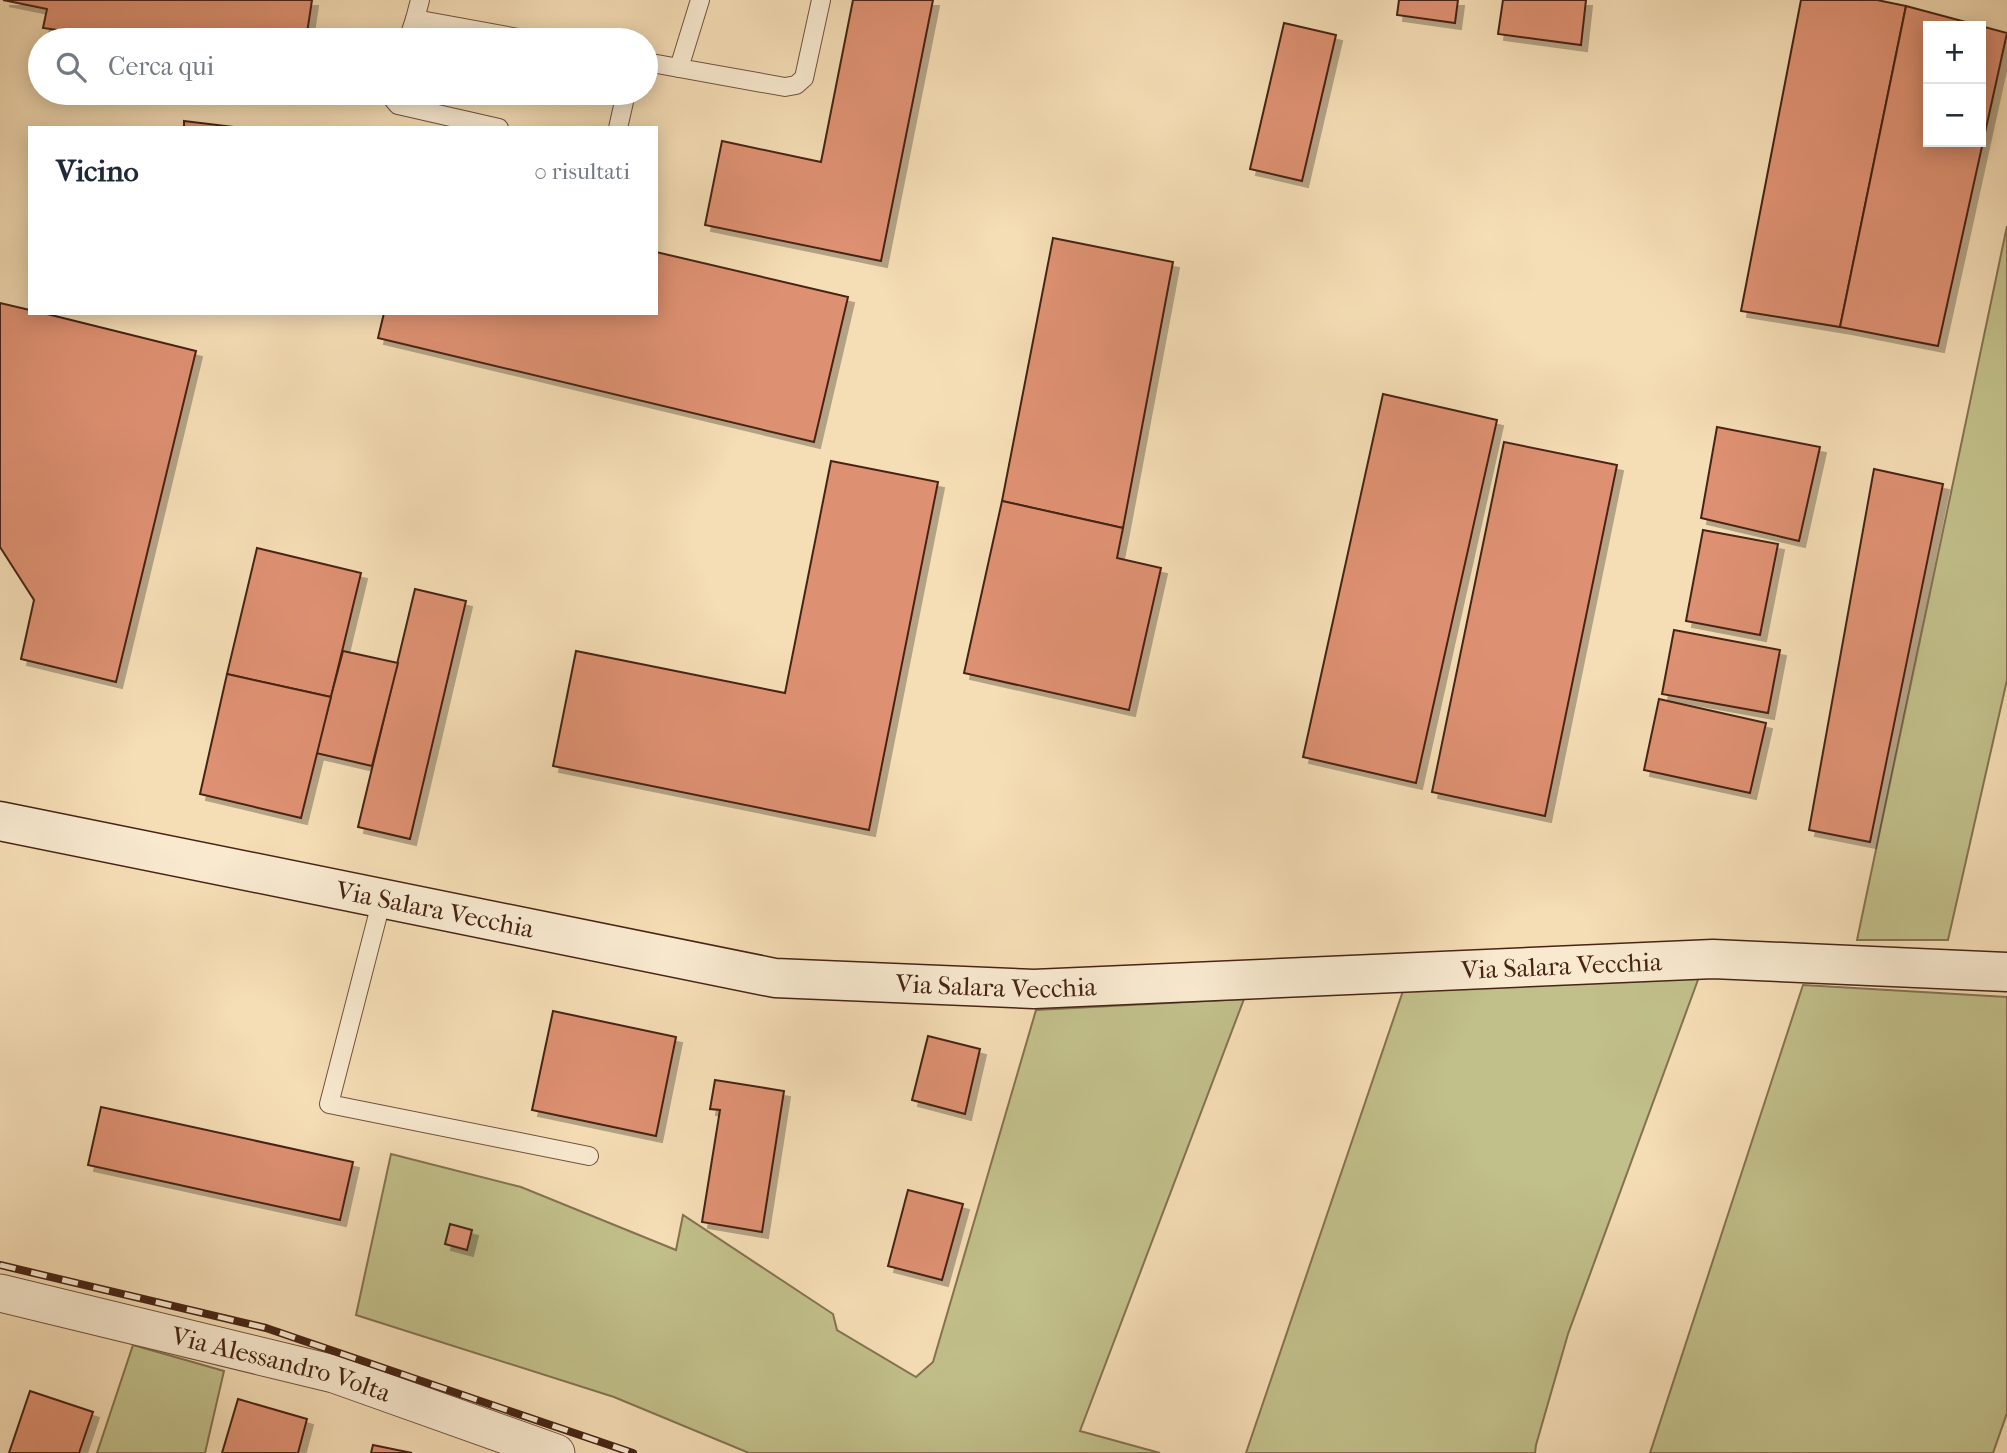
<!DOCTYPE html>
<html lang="it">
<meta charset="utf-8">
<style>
:root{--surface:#fff;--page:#f2f2f3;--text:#1f2937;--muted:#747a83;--line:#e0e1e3}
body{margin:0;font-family:"IM FELL French Canon",serif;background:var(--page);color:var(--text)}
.controls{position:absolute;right:21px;top:21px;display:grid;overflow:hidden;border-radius:0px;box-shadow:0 4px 18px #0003}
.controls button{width:63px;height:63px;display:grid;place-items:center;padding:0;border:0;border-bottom:2px solid var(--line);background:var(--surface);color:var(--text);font:35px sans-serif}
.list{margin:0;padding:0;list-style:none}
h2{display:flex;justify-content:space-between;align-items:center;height:91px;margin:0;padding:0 28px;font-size:30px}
h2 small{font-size:23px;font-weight:400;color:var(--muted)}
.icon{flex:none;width:38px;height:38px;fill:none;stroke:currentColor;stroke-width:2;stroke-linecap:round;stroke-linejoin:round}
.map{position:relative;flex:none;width:2007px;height:1453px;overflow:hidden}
.search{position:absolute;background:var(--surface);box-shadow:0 4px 18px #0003;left:28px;top:28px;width:630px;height:77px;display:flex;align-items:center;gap:18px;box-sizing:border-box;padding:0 24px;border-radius:38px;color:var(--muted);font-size:26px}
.panel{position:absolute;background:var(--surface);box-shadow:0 4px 18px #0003;left:28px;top:126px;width:630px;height:189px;border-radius:0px}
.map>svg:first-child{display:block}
.green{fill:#c1bf8a;stroke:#847250;stroke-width:2}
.building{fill:#de9172;stroke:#472415;stroke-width:2;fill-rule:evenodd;filter:url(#shadow)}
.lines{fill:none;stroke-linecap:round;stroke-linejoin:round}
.lane-casing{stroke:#72523d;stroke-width:20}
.street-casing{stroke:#72523d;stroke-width:39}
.secondary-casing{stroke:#472415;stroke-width:41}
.lane{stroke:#f8e9cf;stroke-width:18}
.street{stroke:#f8e9cf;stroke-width:37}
.secondary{stroke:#f8e9cf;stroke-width:38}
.rail-casing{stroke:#472415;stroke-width:8}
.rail{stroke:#f8e9cf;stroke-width:5;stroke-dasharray:16;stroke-linecap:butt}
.labels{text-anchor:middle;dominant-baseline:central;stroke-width:5;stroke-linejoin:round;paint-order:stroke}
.street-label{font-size:26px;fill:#472415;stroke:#f8e9cf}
</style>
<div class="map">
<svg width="2007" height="1453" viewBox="0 0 2007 1453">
<defs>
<filter id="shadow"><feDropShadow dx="6" dy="6" stdDeviation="0" flood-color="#0004"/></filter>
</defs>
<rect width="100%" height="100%" fill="#f5ddb5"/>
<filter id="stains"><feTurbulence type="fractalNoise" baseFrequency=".00286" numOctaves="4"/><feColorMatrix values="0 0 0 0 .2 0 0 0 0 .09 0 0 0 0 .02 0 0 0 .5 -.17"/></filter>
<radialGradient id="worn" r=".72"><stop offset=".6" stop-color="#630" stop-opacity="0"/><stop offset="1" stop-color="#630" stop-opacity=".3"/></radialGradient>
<g class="green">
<polygon points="2007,226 2007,680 1948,940 1857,940"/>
<polygon points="1699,977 1568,1334 1536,1445 1535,1453 1246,1453 1403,991"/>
<polygon points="1803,985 2007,997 2007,1413 1993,1453 1650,1453"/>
<polygon points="1244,999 1080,1431 1160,1453 749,1453 614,1397 356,1315 391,1154 521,1187 676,1250 683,1215 833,1314 837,1330 916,1377 933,1362 1036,1010"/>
<polygon points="133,1345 224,1371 205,1453 97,1453"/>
</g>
<g class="building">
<polygon points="3,0 312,0 306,40 129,40 43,28 47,9"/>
<polygon points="853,0 933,0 881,261 705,225 722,141 821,162"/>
<polygon points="1399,0 1458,0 1455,23 1397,15"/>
<polygon points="1503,0 1586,0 1581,45 1498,34"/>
<polygon points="1801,0 1877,0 1906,6 1840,327 1741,311"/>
<path d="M1906,6L2007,33L1938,346L1840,327ZM1928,26H1981V142H1928Z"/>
<polygon points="1284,23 1336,35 1302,181 1250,169"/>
<polygon points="184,121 242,128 184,128"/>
<polygon points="1053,238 1173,262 1123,528 1002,501"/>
<polygon points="656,252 848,297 814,442 378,338 384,313 656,313"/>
<polygon points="0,303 30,310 30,313 43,313 196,351 116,682 21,659 34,600 0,547"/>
<polygon points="1383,394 1497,420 1416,783 1303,757"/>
<polygon points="1717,427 1820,447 1799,541 1701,518"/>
<polygon points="1504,442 1617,465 1545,816 1432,792"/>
<polygon points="831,461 938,482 869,830 553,766 576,651 785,693"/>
<polygon points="1874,469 1943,484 1870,842 1809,830"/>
<polygon points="1002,501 1123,528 1117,558 1161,568 1129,710 964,673"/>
<polygon points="1703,530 1778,544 1760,635 1686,621"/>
<polygon points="257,548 361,573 331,697 227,674"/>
<polygon points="415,589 466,601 410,839 358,827"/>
<polygon points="1674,630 1780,650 1768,713 1662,694"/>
<polygon points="343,651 398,663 372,766 316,753"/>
<polygon points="227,674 331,697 301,818 200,794"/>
<polygon points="1659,699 1766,723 1750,793 1644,770"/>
<polygon points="553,1011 676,1037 656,1136 532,1110"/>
<polygon points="928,1036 980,1049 965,1114 912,1100"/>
<polygon points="715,1080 784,1091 762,1232 702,1222 720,1110 710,1109"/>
<polygon points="101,1107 353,1162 340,1220 88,1165"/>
<polygon points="908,1190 963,1204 942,1280 888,1266"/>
<polygon points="450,1224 472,1230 467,1250 445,1244"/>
<polygon points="30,1391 93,1412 79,1453 9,1453"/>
<polygon points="238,1399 307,1419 298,1453 222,1453"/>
<polygon points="373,1445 412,1453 371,1453"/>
</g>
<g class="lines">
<defs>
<g id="lane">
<polyline points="420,0 415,19 529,40"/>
<polyline points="700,0 679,68 785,87 796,85 804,78 821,0"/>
<polyline points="408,40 415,19"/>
<polyline points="646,62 679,68"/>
<polyline points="393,93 393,99 398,105 499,128"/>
<polyline points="618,128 626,93"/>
<polyline points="382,899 329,1104 589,1156"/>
</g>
<g id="street">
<path id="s1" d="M0,1293L334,1374L556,1453"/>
</g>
<g id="secondary">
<path id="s2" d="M0,821L775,978L1034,989L1713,959L2007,972"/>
</g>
</defs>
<use href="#lane" class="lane-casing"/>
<use href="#street" class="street-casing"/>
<use href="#secondary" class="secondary-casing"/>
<use href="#lane" class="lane"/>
<use href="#street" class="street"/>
<use href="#secondary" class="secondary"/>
<defs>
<polyline id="rail" points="0,1265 266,1328 633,1453"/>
</defs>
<use href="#rail" class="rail-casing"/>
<use href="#rail" class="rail"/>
</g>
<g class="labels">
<g class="street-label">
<text stroke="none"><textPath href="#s2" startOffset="444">Via Salara Vecchia</textPath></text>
<text stroke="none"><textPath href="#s2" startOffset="1578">Via Salara Vecchia</textPath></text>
<text stroke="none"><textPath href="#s2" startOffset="1012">Via Salara Vecchia</textPath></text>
<text stroke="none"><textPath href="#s1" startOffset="290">Via Alessandro Volta</textPath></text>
</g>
</g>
<rect width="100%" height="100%" filter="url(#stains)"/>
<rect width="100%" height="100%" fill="url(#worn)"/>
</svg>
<div class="controls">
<button>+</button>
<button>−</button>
</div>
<div class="search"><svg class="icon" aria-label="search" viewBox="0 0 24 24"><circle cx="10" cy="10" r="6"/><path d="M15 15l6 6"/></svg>Cerca qui</div>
<section class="panel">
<h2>Vicino<small>0 risultati</small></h2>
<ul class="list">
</ul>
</section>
</div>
